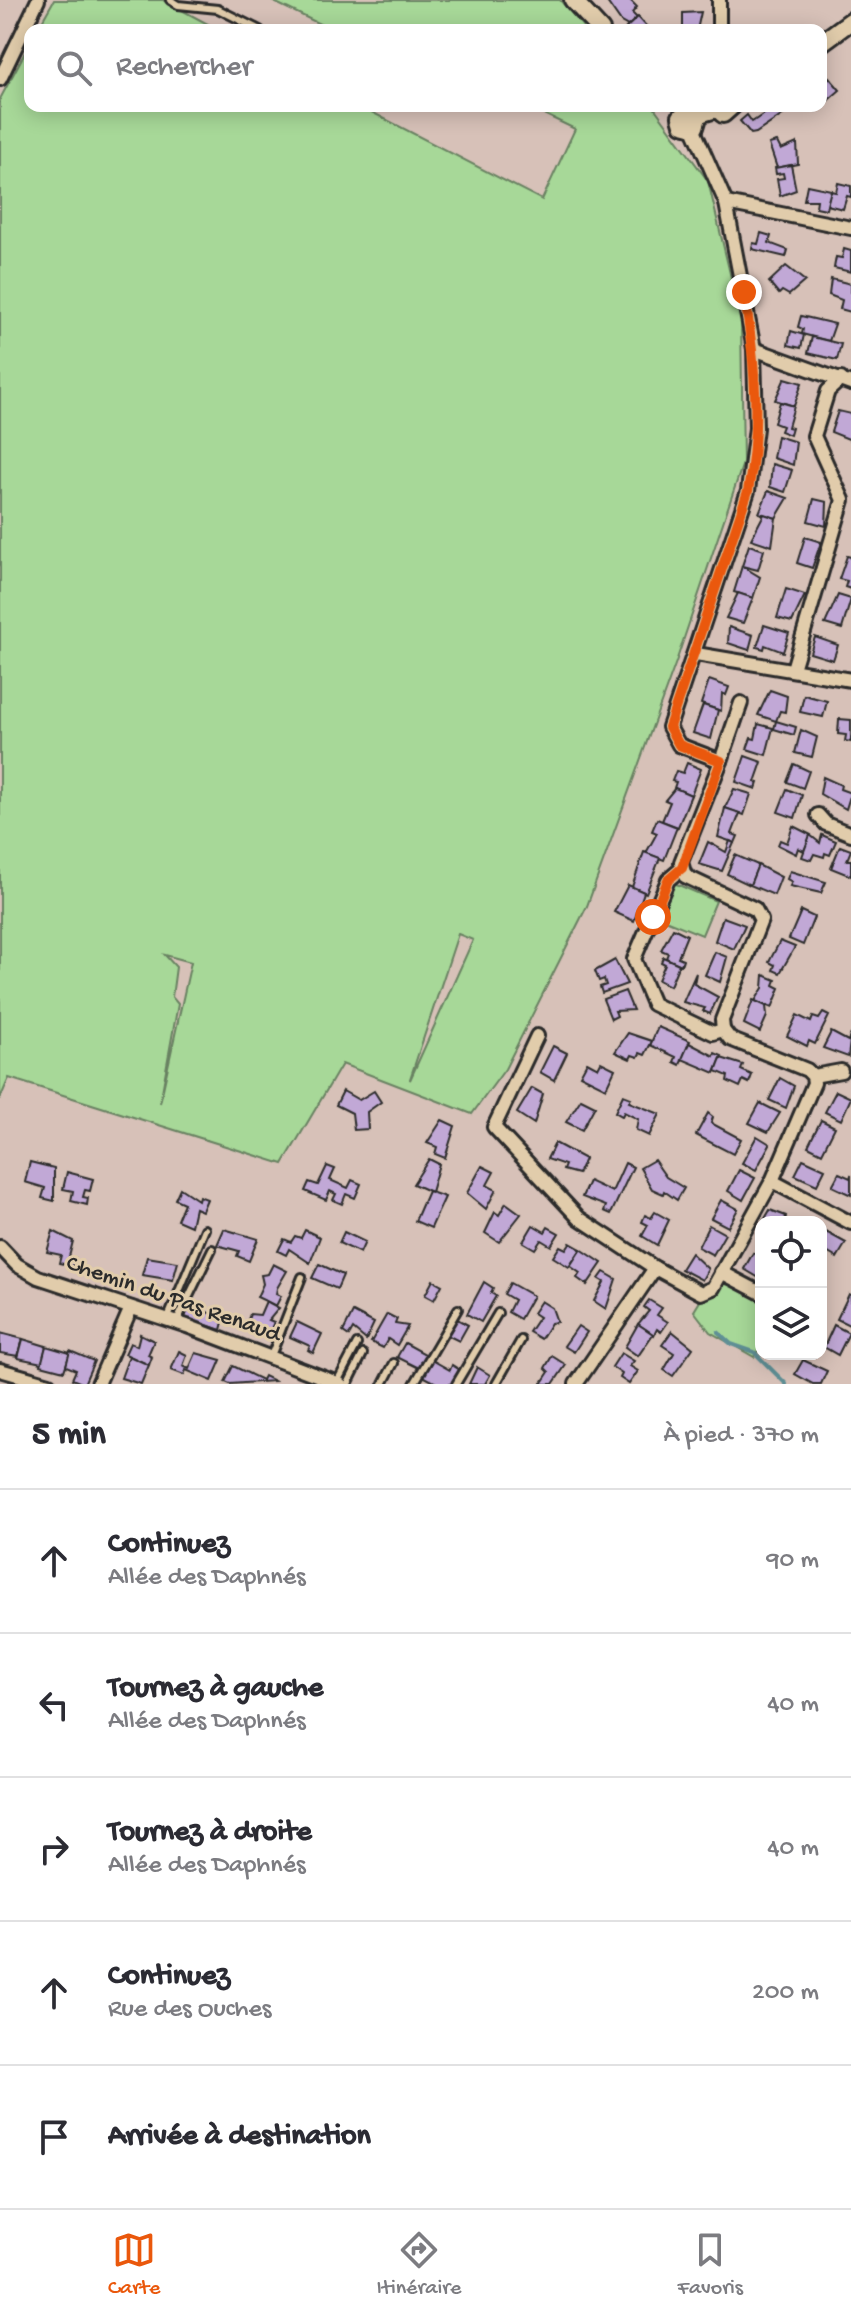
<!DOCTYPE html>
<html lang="fr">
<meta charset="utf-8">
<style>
:root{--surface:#fff;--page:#f2f2f3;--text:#2b2b33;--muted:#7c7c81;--line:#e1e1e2;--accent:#ea580c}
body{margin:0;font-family:"Gochi Hand",sans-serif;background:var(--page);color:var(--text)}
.controls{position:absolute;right:24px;bottom:24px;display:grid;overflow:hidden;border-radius:16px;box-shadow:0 4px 20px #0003}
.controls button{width:72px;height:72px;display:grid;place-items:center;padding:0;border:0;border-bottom:2px solid var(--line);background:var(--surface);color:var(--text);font:40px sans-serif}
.stop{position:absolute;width:24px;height:24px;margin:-18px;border:6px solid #ea580c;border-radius:50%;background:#fff}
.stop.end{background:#ea580c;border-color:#fff;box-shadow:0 2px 8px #0008}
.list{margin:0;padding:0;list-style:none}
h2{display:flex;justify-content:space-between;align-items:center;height:104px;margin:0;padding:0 32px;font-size:34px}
h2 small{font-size:26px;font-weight:400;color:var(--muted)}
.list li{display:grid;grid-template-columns:52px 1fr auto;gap:24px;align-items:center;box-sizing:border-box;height:144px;padding:0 32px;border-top:2px solid var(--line)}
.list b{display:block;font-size:30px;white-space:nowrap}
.list p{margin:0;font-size:26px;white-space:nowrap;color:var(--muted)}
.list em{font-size:26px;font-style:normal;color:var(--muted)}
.icon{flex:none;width:44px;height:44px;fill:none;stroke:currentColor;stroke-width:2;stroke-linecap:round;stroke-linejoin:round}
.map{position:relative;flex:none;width:851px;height:1384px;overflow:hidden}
.search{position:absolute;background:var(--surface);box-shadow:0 4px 20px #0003;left:24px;right:24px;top:24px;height:88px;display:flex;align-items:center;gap:20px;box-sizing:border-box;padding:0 28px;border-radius:16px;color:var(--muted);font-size:30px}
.sheet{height:824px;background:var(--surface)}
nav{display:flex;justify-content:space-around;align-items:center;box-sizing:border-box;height:112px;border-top:2px solid var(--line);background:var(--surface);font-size:22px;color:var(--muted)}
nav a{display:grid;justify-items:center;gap:4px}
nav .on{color:var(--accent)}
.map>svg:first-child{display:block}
.green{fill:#a7d898;stroke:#698262;stroke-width:2;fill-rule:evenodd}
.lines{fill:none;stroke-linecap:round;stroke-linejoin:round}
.stream{stroke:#5f8f95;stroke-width:4}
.building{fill:#c1a8d6;stroke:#2b2b2b;stroke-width:2}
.service-casing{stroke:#2b2b2b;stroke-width:12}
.minor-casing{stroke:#2b2b2b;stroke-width:18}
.tertiary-casing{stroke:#2b2b2b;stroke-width:22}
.service{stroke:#e1ccab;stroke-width:6}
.minor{stroke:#e1ccab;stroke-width:12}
.tertiary{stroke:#e1ccab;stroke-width:16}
.route{stroke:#ea580c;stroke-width:10}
.labels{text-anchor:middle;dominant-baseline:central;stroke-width:6;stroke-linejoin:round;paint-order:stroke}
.street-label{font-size:24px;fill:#2b2b2b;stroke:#e1ccab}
</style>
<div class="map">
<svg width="851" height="1384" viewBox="0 0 851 1384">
<rect width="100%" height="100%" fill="#d7c1b8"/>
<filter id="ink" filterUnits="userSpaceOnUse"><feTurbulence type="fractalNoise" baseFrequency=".0125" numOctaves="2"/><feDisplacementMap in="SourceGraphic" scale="16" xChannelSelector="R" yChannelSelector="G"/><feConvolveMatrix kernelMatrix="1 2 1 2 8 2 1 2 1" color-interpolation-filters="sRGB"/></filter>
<g filter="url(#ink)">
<g class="green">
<polygon points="54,0 163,0 219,30 37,30"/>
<polygon points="270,0 560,0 586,30 332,30"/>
<path d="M30,43V106H360L542,200L575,129L527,106H653L708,181L741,320L743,463L676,662L587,906L505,1069L472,1114L342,1064L283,1164L9,1078L0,1099V99ZM458,934L473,940L410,1080V1079ZM165,955L191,962L160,1103L178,1004L172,997L176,967Z"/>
<polygon points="674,883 716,901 702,935 660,918"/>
<polygon points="734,1283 761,1300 761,1346 754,1357 710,1332 694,1311 702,1298 711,1297 722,1285"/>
</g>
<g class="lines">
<polyline class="stream" points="718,1332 731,1344 754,1352 786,1384"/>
</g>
<g class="building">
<polygon points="610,0 630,0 637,7 632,13 637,18 628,26 621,22 607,2"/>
<polygon points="701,12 697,30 683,30 683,13"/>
<polygon points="638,17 647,27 655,30 629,30 626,28"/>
<polygon points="829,77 840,90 816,111 812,106 821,106 821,84"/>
<polygon points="776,106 783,106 787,112 756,133 751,134 740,121 747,115 752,122"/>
<polygon points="777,142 781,150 797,143 798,164 777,168 769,144"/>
<polygon points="791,165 796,190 780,196 777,179 784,178 783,173 776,174 775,168"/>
<polygon points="838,183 851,186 851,197 847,196 843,209 827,205 830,191 836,192"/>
<polygon points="807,185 831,190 826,209 816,207 817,200 804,200"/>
<polygon points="761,233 771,236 769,243 788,250 786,257 752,249 753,243 758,244"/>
<polygon points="844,249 851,251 851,272 834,268 836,257 842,258"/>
<polygon points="786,266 805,281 789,295 782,291 779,294 769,282"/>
<polygon points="831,279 851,284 851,312 840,309 842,300 829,295"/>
<polygon points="801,316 835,324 829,341 802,334 803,329 798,327"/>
<polygon points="791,331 804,335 801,348 788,345"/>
<polygon points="812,337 841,344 837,360 808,353"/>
<polygon points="785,378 802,383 794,406 775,400"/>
<polygon points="780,402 794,406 788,427 792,428 790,435 780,431 782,426 774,423"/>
<polygon points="838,411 851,414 851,440 831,432"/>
<polygon points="777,436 796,442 793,465 773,458"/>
<polygon points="772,464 792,470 785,492 770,487"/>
<polygon points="768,491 788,498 776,518 759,513"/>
<polygon points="814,499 827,502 826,526 808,521"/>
<polygon points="764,514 776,518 772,546 751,539"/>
<polygon points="805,537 821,542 812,568 797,563"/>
<polygon points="749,545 764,550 758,570 742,566"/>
<polygon points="847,556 851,557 851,589 845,587 847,581 839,579"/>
<polygon points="742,566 760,577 753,598 734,592"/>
<polygon points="786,589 805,595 792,622 777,618"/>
<polygon points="738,593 753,598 743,623 726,618"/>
<polygon points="838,595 851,599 842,629 825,624"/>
<polygon points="764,625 789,633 783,652 765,645 764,649 757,647"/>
<polygon points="729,627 753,635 749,650 728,643"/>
<polygon points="815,637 838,645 833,660 810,653"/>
<polygon points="709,680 729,687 726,695 722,693 721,711 701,704"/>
<polygon points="770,690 787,696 785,712 780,711 776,721 758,715"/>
<polygon points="804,695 827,701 823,717 800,712"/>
<polygon points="703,705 718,710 711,739 693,733"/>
<polygon points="839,719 851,720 851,742 845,741 846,735 838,734"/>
<polygon points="776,721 796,727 794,735 774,729"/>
<polygon points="758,724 773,728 766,755 747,749 751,738 755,739"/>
<polygon points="801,730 817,737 812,757 795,753"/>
<polygon points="745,756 762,762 755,782 758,783 756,789 736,782"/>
<polygon points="687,763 701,769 691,795 674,788 676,782 672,781 676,771 683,773"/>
<polygon points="794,764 809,771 803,788 787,782"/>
<polygon points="823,777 841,785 840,789 851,793 846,809 820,794"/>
<polygon points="675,788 691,795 678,827 662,821 670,802 665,800"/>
<polygon points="734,789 751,794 744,815 725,808"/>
<polygon points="787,789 802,795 795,818 778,812"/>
<polygon points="725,808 740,813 732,834 738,836 735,843 718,837"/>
<polygon points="657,819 677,827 664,860 646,853 657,833 652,831"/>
<polygon points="793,826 811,835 804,851 798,848 796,854 778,845 780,840 787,843"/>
<polygon points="810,835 820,843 822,835 836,841 830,855 825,853 824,857 814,854 811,860 802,857"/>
<polygon points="730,841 734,843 722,871 699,864 708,842 726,852"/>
<polygon points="840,846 851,850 847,860 851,860 851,876 831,868"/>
<polygon points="644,852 660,858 646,893 632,887"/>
<polygon points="735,855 758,865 750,885 727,874"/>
<polygon points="758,865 781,877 774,895 750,885"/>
<polygon points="790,871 826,882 821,893 790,886 792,882 787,879"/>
<polygon points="628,885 644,892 634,921 614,912"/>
<polygon points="801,911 814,917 803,945 789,939"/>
<polygon points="723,917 745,925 734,949 715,941"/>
<polygon points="673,928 687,935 678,957 683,959 681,965 666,958 668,953 661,950"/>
<polygon points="780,941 795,947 780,973 773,970 775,965 769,962"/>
<polygon points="715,952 727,957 720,982 705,975"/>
<polygon points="663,957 679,964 670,986 658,980 665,964 661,962"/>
<polygon points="615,960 627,984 602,993 600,987 606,985 604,979 599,981 595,971"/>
<polygon points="696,973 694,984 718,997 710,1014 703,1011 705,1008 683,1002"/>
<polygon points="764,975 776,980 774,985 780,988 772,1008 755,1001 763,988"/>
<polygon points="625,991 633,1010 615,1011 617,1016 611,1019 603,999"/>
<polygon points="753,1000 766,1006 767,1016 760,1032 744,1024"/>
<polygon points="823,1013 829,1016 815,1044 809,1041 807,1046 787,1036 797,1015 811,1022 813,1017 819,1019"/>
<polygon points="658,1027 690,1041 680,1065 674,1062 676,1057 650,1045"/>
<polygon points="831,1032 848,1041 851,1034 848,1057 823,1048"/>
<polygon points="628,1033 652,1041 645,1055 640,1053 638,1057 632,1055 630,1059 615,1052"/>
<polygon points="689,1043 714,1056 715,1053 722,1056 715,1073 682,1059"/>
<polygon points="553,1046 567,1053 554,1080 540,1072"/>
<polygon points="721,1058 743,1065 741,1070 752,1075 749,1083 743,1080 740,1087 727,1081 728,1076 716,1071"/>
<polygon points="587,1062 598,1068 601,1062 615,1069 606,1088 580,1075"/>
<polygon points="780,1078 794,1086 786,1108 769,1100"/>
<polygon points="532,1088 543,1094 534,1124 517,1113"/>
<polygon points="343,1091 359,1100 374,1091 381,1102 367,1112 368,1129 354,1130 352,1113 336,1105"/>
<polygon points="836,1091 851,1098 841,1120 825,1112"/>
<polygon points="623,1095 631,1098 629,1102 660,1114 649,1136 636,1130 638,1119 624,1112 622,1116 615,1112"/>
<polygon points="581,1099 595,1106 582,1130 566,1122"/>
<polygon points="760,1103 780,1113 768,1132 749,1123"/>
<polygon points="708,1113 713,1117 711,1123 741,1139 733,1154 696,1135"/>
<polygon points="442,1120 455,1126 445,1158 435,1154 437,1147 427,1143"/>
<polygon points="821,1120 835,1127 822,1153 808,1146"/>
<polygon points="757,1136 770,1144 756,1170 742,1163"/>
<polygon points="555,1143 585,1159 578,1174 563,1170 565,1165 547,1159"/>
<polygon points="429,1159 439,1164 431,1192 413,1184"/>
<polygon points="803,1159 825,1169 817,1185 795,1175"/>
<polygon points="654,1160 666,1177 684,1188 677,1200 664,1191 663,1194 652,1189 640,1168"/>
<polygon points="30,1162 54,1168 54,1201 42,1198 45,1188 25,1182"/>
<polygon points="625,1163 633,1167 611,1214 604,1211 606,1206 582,1197 589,1181 612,1192"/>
<polygon points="327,1166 335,1169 330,1180 348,1188 352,1180 361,1184 355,1198 346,1194 342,1204 333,1200 336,1194 330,1191 326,1200 305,1191 309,1182 318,1185"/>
<polygon points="482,1166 494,1172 487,1185 496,1190 486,1209 467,1193"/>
<polygon points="739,1170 755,1178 743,1200 728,1191"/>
<polygon points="67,1172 93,1179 90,1191 85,1190 83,1197 88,1198 87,1205 71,1201 73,1191 63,1189"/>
<polygon points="839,1173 850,1178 851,1175 851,1195 832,1186"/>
<polygon points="180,1188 198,1200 199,1196 207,1199 202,1211 195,1208 191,1226 177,1220 184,1203 175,1199"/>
<polygon points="428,1191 445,1197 431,1228 415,1221"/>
<polygon points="721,1200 738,1209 728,1227 711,1218"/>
<polygon points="506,1203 521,1214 499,1242 485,1233 495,1212 499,1215"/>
<polygon points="770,1210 786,1216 785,1222 763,1222"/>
<polygon points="655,1212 669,1220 657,1245 642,1236 648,1225 642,1222 645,1215 651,1218"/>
<polygon points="533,1225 545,1232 548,1227 559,1233 551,1246 541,1240 535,1249 523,1242"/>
<polygon points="709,1225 725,1234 713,1255 698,1247"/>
<polygon points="224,1229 258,1239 249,1261 237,1256 239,1251 217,1245"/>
<polygon points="305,1230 320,1237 310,1263 289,1249 286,1255 278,1251 284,1239 291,1242 295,1236 301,1238"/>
<polygon points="53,1231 73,1241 69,1257 75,1258 73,1266 59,1263 61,1255 47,1252"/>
<polygon points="344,1232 365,1242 360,1253 339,1243"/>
<polygon points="826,1232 846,1243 837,1258 823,1250 821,1253"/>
<polygon points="570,1243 581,1249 569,1267 553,1257 560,1246 566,1249"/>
<polygon points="581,1249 602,1263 587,1285 577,1278 580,1273 570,1266"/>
<polygon points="691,1253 708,1269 702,1280 681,1269"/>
<polygon points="753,1253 761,1258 761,1279 744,1269"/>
<polygon points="147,1257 178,1262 173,1280 142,1275"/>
<polygon points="273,1264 287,1271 277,1288 276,1294 281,1296 276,1306 257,1297 263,1284 261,1275 268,1274"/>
<polygon points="319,1264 343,1275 337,1289 312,1278"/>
<polygon points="604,1272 616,1279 606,1309 594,1301 604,1282 599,1279"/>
<polygon points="433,1280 442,1285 434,1300 425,1295"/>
<polygon points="484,1282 493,1288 491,1293 496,1296 481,1322 467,1314"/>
<polygon points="510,1283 533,1296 520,1319 508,1312 514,1300 504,1294"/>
<polygon points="849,1294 851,1295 851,1326 837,1319"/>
<polygon points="649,1300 662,1308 657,1315 668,1322 661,1332 657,1329 654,1335 638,1324 649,1311 644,1307"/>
<polygon points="266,1301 279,1308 269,1320 274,1322 268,1336 262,1330 245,1328 250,1314 260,1315"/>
<polygon points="541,1301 552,1308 557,1322 551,1323 541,1339 529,1332 539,1317 533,1313"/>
<polygon points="189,1306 224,1318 221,1330 185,1318"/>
<polygon points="353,1312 374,1323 366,1340 353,1329 349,1336 343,1332"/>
<polygon points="387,1314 397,1319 395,1324 408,1326 397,1345 388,1339 383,1348 371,1342"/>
<polygon points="457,1319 468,1325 459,1341 447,1335"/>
<polygon points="297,1322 322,1334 313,1353 308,1350 310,1346 290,1337"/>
<polygon points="638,1324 653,1334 638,1356 625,1347"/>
<polygon points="834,1325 849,1333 838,1355 824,1347"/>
<polygon points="578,1326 587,1332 574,1352 564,1346"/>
<polygon points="672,1331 693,1348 673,1376 664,1370 674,1353 662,1345"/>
<polygon points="0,1333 23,1339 18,1356 0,1353"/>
<polygon points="140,1334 154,1341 148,1355 152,1357 149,1365 125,1354 130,1343 137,1346"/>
<polygon points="23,1339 46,1346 42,1363 18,1358"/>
<polygon points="405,1343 427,1355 419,1368 397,1357"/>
<polygon points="46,1346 70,1353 64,1371 41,1365"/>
<polygon points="70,1351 94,1361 84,1384 72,1379 76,1370 66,1366"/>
<polygon points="179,1351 187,1355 183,1366 189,1369 196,1353 221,1360 212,1381 186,1370 184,1375 171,1370"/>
<polygon points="621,1353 634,1361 630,1366 638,1371 629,1384 620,1378 622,1374 612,1367"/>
<polygon points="129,1356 149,1365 141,1384 121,1378"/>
<polygon points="552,1356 566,1365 553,1384 541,1384 549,1372 545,1368"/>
<polygon points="432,1360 450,1370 452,1365 460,1370 452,1384 438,1384 423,1376"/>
<polygon points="803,1360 827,1371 821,1384 813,1384 795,1374"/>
<polygon points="233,1366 262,1380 264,1376 274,1381 230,1384 225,1382"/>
<polygon points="477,1367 490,1375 485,1384 469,1384"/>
</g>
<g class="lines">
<defs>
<g id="service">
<polyline points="170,0 178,5 218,9 260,30"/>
<polyline points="167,1320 205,1229"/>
<polyline points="177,1321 212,1249"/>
<polyline points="271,1356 302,1277"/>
<polyline points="337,1382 357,1344"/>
<polyline points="348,1384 363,1354"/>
<polyline points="383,1384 394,1363"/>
<polyline points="414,1384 458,1309"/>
<polyline points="456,1384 498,1313"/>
<polyline points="496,1384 521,1340"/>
</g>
<g id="minor">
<polyline points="719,30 719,0"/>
<polyline points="0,79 38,0"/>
<polyline points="693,128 726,203 754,349 756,428 748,491 669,727 679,745 721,761 681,862 685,876 755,909 761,920 722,1020 723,1030"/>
<polyline points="726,203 851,228"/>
<polyline points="754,349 851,384"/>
<polyline points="696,654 851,680"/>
<polyline points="793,669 843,500 814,436 828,391 841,379"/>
<polyline points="721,761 741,703"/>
<polyline points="818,815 826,824 851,834"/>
<polyline points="682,868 668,880 634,959 653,1004 713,1033 723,1030"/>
<polyline points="537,1036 494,1127 579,1218 655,1268 701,1293 713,1288 772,1181 814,1083 813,1076 807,1070 730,1039 723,1030"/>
<polyline points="813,1076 841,1071"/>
<polyline points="772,1181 851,1223"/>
<polyline points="0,1247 17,1265 38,1277 187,1326 340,1384"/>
<polyline points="721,1272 761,1293"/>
<polyline points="0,1370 49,1384"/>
<polyline points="98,1384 131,1308"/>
<polyline points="576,1384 655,1268"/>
</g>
<g id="tertiary">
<polyline points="573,0 601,30"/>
<polyline points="821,43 851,21"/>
<polyline points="715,106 723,114 732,106"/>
<polyline points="699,114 695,127 683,124 681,117 687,110 699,114 716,109"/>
</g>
</defs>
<use href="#service" class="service-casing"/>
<use href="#minor" class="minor-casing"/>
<use href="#tertiary" class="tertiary-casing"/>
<use href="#service" class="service"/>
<use href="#minor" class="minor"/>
<use href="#tertiary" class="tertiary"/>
</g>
</g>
<g class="lines" filter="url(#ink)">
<path class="route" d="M653,917L668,880L682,868L721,761L679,745L669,727L748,491C761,423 755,360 744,292"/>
</g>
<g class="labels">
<g class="street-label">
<text transform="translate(173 1300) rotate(19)">Chemin du Pas Renaud</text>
</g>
</g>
</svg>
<div class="controls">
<button><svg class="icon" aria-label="locate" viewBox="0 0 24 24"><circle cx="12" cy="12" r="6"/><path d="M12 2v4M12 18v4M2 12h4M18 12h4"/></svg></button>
<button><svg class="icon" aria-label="layers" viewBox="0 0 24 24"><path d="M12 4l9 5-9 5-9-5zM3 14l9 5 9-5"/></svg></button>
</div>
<div class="stop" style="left:653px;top:917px"></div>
<div class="stop end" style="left:744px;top:292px"></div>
<div class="search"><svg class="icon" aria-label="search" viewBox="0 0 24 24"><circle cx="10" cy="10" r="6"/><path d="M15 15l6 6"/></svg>Rechercher</div>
</div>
<section class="sheet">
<h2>5 min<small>À pied · 370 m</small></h2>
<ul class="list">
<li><svg class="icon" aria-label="ahead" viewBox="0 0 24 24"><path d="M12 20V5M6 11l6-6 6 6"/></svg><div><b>Continuez</b><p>Allée des Daphnés</p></div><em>90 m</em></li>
<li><svg class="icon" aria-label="left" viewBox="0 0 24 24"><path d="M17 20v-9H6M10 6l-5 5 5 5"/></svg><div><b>Tournez à gauche</b><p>Allée des Daphnés</p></div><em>40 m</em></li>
<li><svg class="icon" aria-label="right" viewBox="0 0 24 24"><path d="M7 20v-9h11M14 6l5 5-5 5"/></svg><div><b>Tournez à droite</b><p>Allée des Daphnés</p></div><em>40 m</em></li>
<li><svg class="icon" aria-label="ahead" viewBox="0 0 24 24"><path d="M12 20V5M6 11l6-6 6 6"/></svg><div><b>Continuez</b><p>Rue des Ouches</p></div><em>200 m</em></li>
<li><svg class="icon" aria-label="arrive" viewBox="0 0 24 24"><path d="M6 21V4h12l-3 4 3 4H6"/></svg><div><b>Arrivée à destination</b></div></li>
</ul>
</section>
<nav>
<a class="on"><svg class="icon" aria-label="map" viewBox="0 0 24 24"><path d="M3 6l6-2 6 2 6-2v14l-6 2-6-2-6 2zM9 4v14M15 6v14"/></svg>Carte</a>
<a><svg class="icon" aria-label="directions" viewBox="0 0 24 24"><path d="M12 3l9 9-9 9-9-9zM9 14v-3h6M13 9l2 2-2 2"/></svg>Itinéraire</a>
<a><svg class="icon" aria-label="saved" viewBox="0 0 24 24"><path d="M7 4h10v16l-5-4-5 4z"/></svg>Favoris</a>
</nav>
